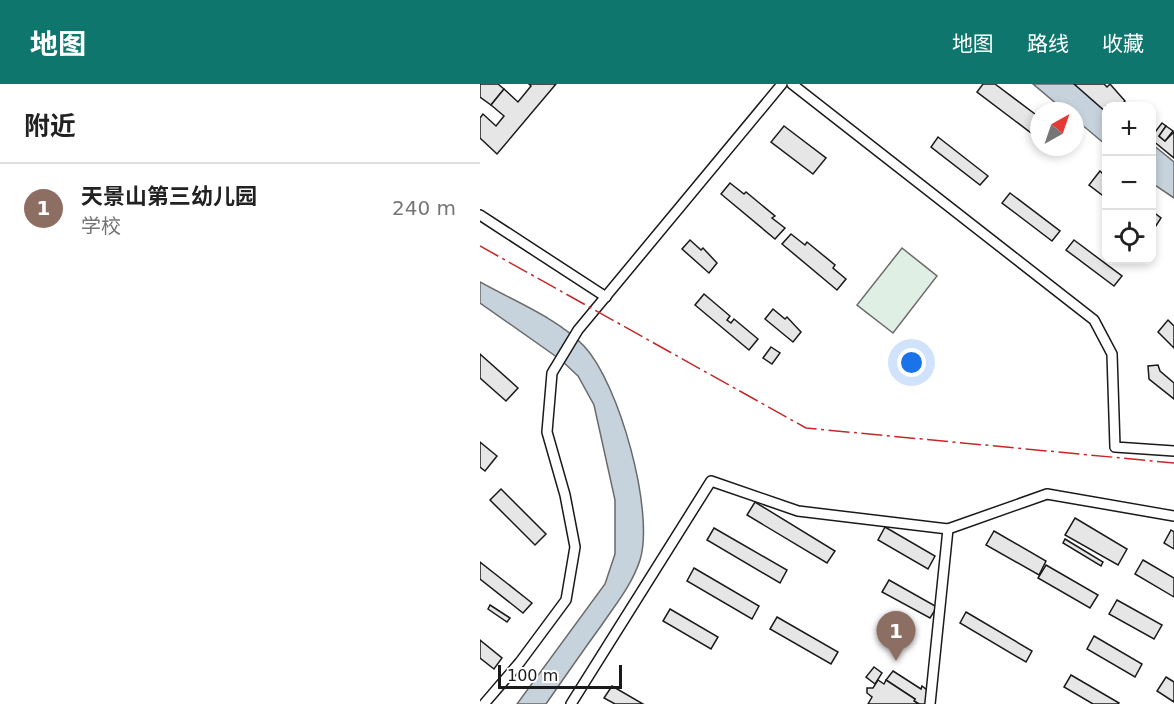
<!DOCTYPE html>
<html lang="zh">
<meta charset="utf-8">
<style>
:root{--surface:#fff;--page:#f2f2f2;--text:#222;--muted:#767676;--line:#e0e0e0;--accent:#0f766e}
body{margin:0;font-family:"DejaVu Sans","Noto Sans SC",sans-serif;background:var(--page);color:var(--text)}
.controls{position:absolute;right:18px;top:18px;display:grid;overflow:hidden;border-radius:12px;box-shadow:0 3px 9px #0003}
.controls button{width:54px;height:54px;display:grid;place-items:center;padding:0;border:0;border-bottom:2px solid var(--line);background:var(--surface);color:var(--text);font:30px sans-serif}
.compass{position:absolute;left:550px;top:18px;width:54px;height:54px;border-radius:50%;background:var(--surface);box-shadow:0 3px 9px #0003;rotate:40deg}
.scale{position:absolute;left:18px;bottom:15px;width:124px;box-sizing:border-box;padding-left:6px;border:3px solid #1a1a1a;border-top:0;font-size:16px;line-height:21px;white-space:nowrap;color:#1a1a1a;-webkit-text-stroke:4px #fff;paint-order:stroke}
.you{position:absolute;left:432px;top:279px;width:21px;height:21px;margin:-15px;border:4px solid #fff;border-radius:50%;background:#1a73e8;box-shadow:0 0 0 9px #1a73e833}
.badge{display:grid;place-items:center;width:39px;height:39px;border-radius:50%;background:var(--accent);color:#fff;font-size:20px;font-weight:700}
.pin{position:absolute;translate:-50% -50px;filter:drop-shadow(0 2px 3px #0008)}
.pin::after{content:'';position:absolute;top:32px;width:21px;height:18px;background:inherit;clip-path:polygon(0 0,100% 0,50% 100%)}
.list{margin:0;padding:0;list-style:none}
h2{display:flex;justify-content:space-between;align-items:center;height:78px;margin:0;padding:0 24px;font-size:26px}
h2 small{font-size:20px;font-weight:400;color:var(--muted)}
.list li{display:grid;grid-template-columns:39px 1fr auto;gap:18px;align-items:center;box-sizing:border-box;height:90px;padding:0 24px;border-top:2px solid var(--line)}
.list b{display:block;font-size:22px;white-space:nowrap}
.list p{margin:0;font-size:20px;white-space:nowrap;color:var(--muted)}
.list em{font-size:20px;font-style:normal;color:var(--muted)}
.icon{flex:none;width:33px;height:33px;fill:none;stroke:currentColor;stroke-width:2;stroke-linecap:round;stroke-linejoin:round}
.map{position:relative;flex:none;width:694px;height:620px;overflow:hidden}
header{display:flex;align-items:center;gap:36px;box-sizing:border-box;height:84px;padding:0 30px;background:var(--accent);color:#fff}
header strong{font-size:28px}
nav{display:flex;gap:33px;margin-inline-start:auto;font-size:21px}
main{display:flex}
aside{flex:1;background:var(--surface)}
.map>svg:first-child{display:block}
.green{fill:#e0efe3;stroke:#6a6a6a;stroke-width:1.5}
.water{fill:#c6d2dc;stroke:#6a6a6a;stroke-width:1.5}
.building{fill:#e6e6e6;stroke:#1a1a1a;stroke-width:1.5}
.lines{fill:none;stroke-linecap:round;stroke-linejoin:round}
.minor-casing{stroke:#1a1a1a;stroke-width:12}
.minor{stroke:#fff;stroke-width:9}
.power{stroke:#c62828;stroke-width:1.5;stroke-dasharray:21 4.5 3 4.5;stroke-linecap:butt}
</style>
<header>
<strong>地图</strong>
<nav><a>地图</a><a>路线</a><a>收藏</a></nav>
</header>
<main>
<aside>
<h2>附近<small></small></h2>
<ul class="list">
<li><span class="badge" style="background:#8d6e63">1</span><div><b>天景山第三幼儿园</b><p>学校</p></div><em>240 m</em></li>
</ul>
</aside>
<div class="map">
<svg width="694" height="620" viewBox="0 0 694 620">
<rect width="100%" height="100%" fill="#fff"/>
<polygon class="green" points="422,164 457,192 413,249 377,221"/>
<g class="water">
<polygon points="553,0 595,0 626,24 626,61 595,35 595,27 585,27"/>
<polygon points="672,60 694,78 694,114 672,99"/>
<path d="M0,198C34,217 77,234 104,262C139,299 175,428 160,476C152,501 135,521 121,542C102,568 84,594 66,620H37L125,500L135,470V416L114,321L98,292L81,276L0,219Z"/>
</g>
<g class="building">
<polygon points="0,0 18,0 24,5 11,21 0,13"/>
<polygon points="49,0 76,0 17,70 0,54 0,34 3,30 16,42 24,32 11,21 24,5 38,18 51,2"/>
<polygon points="503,0 515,0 559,33 559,55 497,8"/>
<polygon points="594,0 624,0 627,3 630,0 645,17 640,22 626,22 626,28"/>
<polygon points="682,39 686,42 679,52 685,57 694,48 694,74 672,56 672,52"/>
<polygon points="304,42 346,74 333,90 291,58"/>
<polygon points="686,42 693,47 685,57 679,52"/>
<polygon points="458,53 508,92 500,101 451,63"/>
<polygon points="620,87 626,93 626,114 609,101"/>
<polygon points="250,99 264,110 266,108 295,132 292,134 305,144 295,155 241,110"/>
<polygon points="530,109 580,147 572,157 522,119"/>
<polygon points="672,127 681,134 672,148"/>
<polygon points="311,150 325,161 327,158 355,181 353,184 366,195 357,206 302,160"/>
<polygon points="210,156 221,166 223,164 237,179 229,189 202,165"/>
<polygon points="594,156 642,192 634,202 586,166"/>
<polygon points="224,210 250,232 247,236 251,239 254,235 278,255 269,266 215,221"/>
<polygon points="293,225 305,235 307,233 321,248 313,258 285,235"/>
<polygon points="688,236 694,242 694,264 678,248"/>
<polygon points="291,263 300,269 292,280 283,274"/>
<polygon points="0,270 38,304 26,317 0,294"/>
<polygon points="678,281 680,287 694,299 694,315 669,295 668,282"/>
<polygon points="0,358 17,372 5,387 0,383"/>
<polygon points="21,405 66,450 55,461 10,416"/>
<polygon points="275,418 355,467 347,479 267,431"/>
<polygon points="595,434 647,465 638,481 585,451"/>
<polygon points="405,443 455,472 448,485 398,456"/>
<polygon points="234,444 307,486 300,499 227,456"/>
<polygon points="691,446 694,448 694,465 684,459"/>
<polygon points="514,447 566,477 559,491 506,461"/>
<polygon points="585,455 623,478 621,482 583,459"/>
<polygon points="663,476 694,494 694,513 655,490"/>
<polygon points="0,478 52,519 43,529 0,495"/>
<polygon points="566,481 618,511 610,524 558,494"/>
<polygon points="214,484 279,522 272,535 207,497"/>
<polygon points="409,496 457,523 450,534 402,508"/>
<polygon points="637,516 682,541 674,555 629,530"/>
<polygon points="10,521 30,534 27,538 8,525"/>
<polygon points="190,525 238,553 231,565 183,537"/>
<polygon points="486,528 552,567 546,578 480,539"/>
<polygon points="297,533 358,568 351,580 290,545"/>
<polygon points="614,552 662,580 655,593 607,565"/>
<polygon points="0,556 22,574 14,585 0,574"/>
<polygon points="394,583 402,589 395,600 386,593"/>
<polygon points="413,587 441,605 442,602 447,606 451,620 439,620 434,617 435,615 406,596"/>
<polygon points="591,591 639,619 638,620 613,620 584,603"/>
<polygon points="686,593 694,598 694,618 677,607"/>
<polygon points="398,596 404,600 406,596 435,615 434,617 439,620 388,620 392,613 387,609 387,604 393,604"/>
<polygon points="132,602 163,620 135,620 124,614"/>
</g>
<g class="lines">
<defs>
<g id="minor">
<polyline points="312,0 614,236 632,270 635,363 694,367"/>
<polyline points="0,131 126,213"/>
<polyline points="4,620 40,578 86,516 95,463 85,411 67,348 72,289 98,246 302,0"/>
<polyline points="91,620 231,397 318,427 468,445 567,410 694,432"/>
<polyline points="450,620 468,445"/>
</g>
</defs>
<use href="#minor" class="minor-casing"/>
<use href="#minor" class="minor"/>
<polyline class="power" points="0,162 326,344 694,379"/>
</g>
</svg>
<div class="controls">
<button>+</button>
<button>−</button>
<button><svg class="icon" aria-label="locate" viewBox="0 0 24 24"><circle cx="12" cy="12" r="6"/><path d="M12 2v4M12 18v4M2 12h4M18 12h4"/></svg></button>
</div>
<svg class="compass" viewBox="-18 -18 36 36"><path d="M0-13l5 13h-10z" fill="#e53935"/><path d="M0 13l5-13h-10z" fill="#767676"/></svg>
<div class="scale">100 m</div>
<div class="you"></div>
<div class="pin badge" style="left:416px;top:577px;background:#8d6e63">1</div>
</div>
</main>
